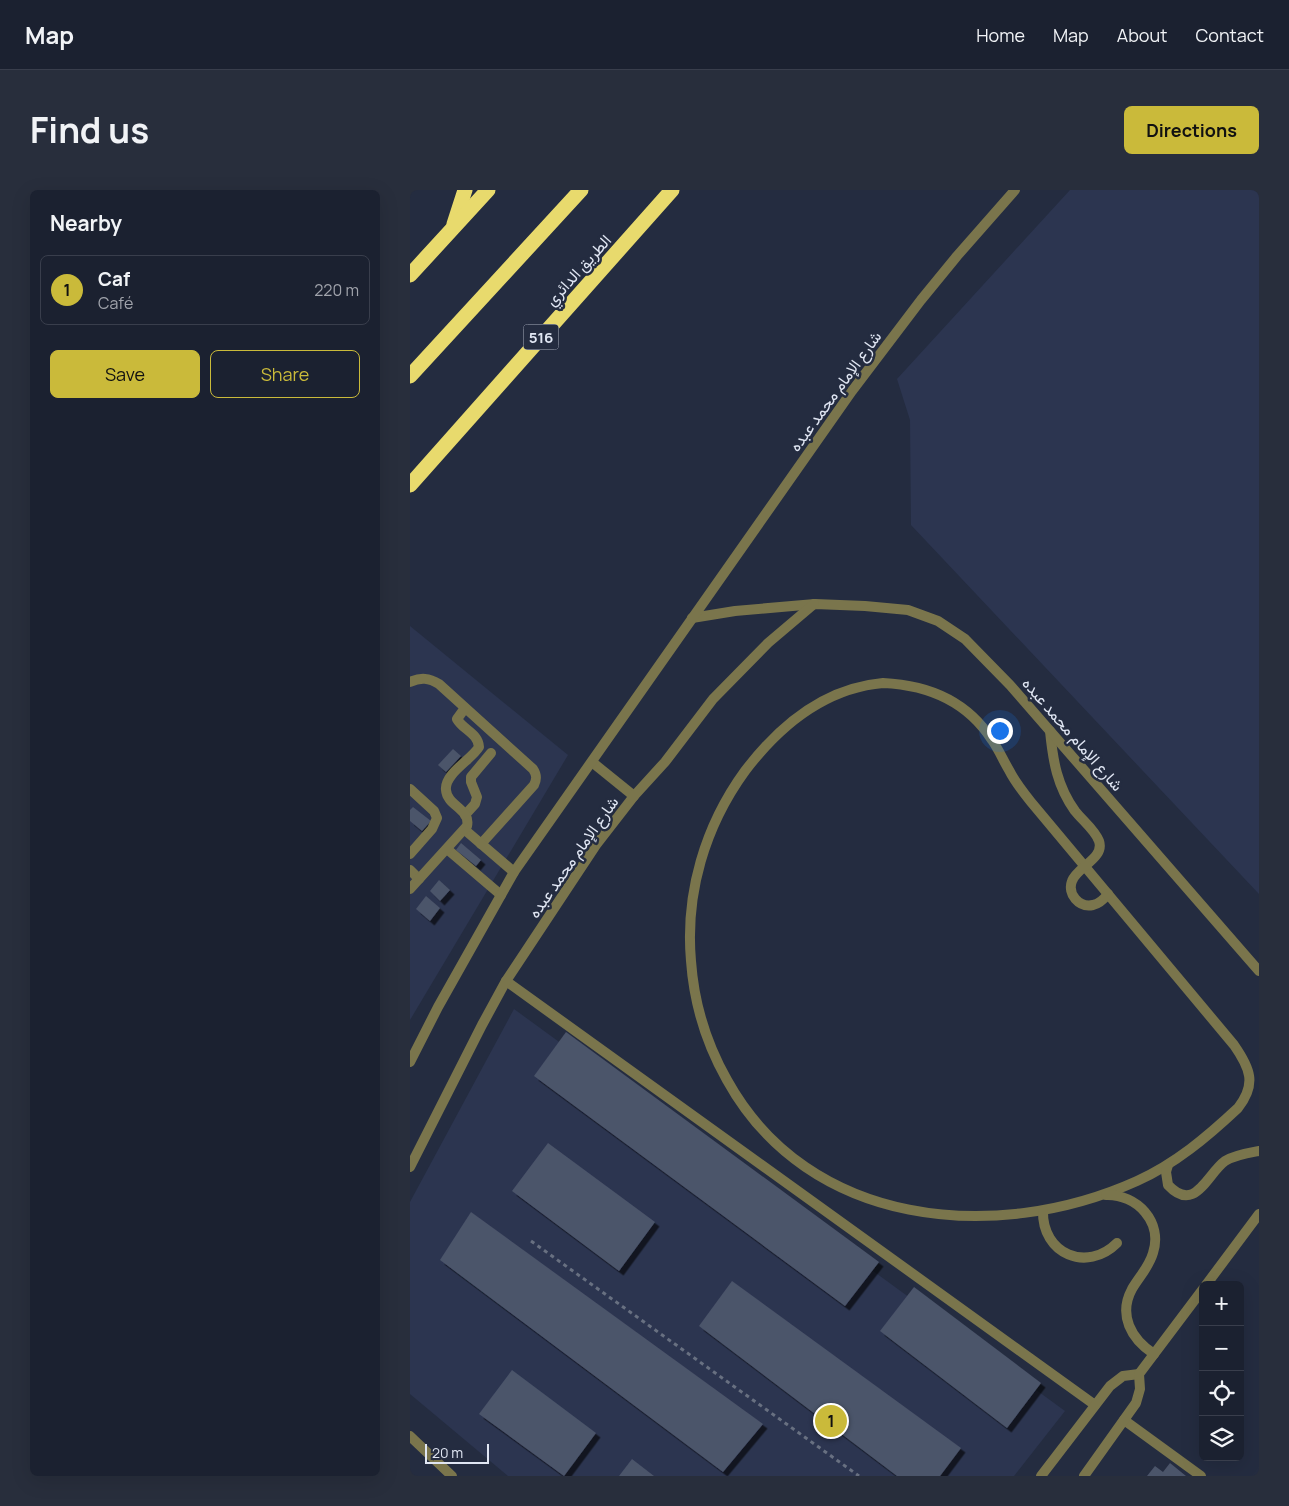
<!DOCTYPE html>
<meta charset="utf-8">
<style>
:root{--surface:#1b2130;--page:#282e3c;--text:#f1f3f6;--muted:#a0a3ab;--line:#393e4c;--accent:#caba3a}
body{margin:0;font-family:Manrope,Vazirmatn,sans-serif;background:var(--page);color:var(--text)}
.controls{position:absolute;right:15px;bottom:15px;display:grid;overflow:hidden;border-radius:8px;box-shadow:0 5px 20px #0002}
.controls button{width:45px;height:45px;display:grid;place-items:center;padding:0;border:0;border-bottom:1px solid var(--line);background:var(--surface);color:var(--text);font:25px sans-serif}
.scale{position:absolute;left:15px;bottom:12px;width:64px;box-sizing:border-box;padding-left:5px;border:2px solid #e0e6f3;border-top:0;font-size:14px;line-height:18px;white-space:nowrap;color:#e0e6f3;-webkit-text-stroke:4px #242c40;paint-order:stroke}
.you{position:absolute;left:589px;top:540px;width:18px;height:18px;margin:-12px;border:4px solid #fff;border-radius:50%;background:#1a73e8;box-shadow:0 0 0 8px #1a73e833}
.badge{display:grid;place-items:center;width:32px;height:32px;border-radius:50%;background:var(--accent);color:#111;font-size:16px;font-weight:700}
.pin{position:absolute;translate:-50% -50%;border:2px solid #fff;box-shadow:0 1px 5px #0006}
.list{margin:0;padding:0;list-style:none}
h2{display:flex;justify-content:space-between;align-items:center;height:65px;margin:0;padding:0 20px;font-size:21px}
h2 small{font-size:16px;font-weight:400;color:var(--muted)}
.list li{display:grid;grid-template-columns:32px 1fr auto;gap:15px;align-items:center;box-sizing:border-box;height:70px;margin:0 10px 10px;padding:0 10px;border:1px solid var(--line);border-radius:8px}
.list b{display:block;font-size:19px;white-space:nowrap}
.list p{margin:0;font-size:16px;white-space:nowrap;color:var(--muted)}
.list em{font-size:16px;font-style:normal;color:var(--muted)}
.actions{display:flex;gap:10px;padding:15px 20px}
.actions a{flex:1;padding:11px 0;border:1px solid var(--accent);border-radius:8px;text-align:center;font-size:18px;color:var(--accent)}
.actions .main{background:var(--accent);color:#111}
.icon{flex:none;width:28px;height:28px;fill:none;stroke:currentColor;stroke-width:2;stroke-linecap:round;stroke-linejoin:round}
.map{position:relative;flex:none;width:849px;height:1286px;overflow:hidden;border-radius:8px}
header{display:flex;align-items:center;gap:30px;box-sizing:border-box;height:70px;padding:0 25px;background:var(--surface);border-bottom:1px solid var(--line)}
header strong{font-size:24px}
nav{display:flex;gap:28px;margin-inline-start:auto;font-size:18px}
.intro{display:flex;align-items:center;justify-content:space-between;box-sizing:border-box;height:120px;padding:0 30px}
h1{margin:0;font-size:35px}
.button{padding:12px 22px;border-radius:8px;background:var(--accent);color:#111;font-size:18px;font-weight:700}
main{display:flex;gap:30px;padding:0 30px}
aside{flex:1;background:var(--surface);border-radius:8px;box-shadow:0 5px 20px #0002}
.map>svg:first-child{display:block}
.built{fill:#2c3550}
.building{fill:#4b546a;filter:url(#shadow)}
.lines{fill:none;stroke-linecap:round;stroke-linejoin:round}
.path{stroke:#687081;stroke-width:3;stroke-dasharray:4 4;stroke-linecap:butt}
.lane{stroke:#7a754c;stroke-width:10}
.street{stroke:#7a754c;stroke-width:10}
.highway{stroke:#e8da6d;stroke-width:15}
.labels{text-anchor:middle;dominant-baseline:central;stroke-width:5;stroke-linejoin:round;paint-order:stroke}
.shield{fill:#242c40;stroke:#a8aebd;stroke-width:1}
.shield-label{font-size:15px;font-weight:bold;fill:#e0e6f3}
.street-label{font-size:16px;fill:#e0e6f3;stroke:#242c40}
</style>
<header>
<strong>Map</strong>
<nav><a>Home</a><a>Map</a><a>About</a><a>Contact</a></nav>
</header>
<div class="intro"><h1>Find us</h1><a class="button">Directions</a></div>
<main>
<aside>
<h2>Nearby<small></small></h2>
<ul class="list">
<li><span class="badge">1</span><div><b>Caf</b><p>Café</p></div><em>220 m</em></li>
</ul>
<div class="actions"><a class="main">Save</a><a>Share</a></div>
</aside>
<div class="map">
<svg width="849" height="1286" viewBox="0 0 849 1286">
<defs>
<filter id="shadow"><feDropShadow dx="4.5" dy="4.5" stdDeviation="0" flood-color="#0009"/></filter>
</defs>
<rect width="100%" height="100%" fill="#242c40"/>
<g class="built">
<polygon points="660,0 849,0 849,704 501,335 500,230 487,189"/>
<polygon points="0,436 158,565 0,830"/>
<polygon points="104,819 655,1221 604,1286 98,1286 0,1204 0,1012"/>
</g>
<g class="building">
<polygon points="43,559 51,566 36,582 28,575"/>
<polygon points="3,617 21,631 12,641 0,631 0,620"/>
<polygon points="51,653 71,670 66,676 46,660"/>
<polygon points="29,690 40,700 30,711 20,701"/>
<polygon points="16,706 30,718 20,731 6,719"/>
<polygon points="156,842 469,1072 435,1116 124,886"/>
<polygon points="138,953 245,1032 209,1081 102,1001"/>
<polygon points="61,1022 353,1234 313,1282 30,1070"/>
<polygon points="322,1091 551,1258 530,1286 487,1286 289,1136"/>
<polygon points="504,1097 631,1193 597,1238 470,1141"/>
<polygon points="102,1180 186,1243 154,1286 69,1224"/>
<polygon points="222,1269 244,1286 209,1286"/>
<polygon points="760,1273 776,1286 737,1286 745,1276 753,1282"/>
</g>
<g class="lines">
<polyline class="path" points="121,1051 449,1286"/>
<g class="lane">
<path d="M0,492C11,487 19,488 29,494L123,579C127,585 127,589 124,595L71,654"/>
<path d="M473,493C518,495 557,511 582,550C589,560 593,570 599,580C605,592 613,602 621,612L824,855C840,878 847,894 828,918C797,947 765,974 727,991C585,1055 398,1037 317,890C296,853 284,813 281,771C275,703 295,636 335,581C370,535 415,498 473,493Z"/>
<path d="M640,541C643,571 647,596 665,621C672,630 685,640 689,651C695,668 667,677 662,691C657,704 669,718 683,715C689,714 694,709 698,704"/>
<polyline points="0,599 24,621 27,628 22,639 0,664"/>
<polyline points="55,625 65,614 67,607 61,592 61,587 81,563"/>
<polyline points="55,640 104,682"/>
<polyline points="37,659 91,705"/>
<polyline points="0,680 9,689"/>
<path d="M0,699L57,636C61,619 37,616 36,600C34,584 61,570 69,557C68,543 53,540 47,529L55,518"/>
<path d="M758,975L756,982L758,995C785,1024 797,984 815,971C825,965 838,963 849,961"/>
<path d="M696,1005C727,1004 753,1032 743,1063C739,1077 729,1087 722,1099C708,1125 721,1149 744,1164"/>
<path d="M633,1021C632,1064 677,1083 707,1053"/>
</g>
<g class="street">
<polyline points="282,428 325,421 405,414 455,416 498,420 528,431 555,449 600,495 849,781"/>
<polyline points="182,572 224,606"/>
<polyline points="96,791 685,1215"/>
<polyline points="0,872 28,817 104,682 442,201 511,110 547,66 605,0"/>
<polyline points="0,977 72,835 96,791 186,655 224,606 255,572 303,509 358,453 404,414"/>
<polyline points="796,1095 849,1024"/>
<polyline points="714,1230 791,1286"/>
<polyline points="0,1246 42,1286"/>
<polyline points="631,1286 700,1196 713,1186 729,1184"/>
<polyline points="674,1286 726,1213 730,1199 729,1184 793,1099"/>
</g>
<g class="highway">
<polyline points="44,34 55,0"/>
<polyline points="0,85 78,0"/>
<polyline points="0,186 171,0"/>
<polyline points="0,295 262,0"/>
</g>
</g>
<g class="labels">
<rect class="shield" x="113.5" y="134.5" width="35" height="25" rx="4"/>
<g class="shield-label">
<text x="131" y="147">516</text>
</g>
<g class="street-label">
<text transform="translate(168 80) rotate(-48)">الطريق الدائري</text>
<text transform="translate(425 201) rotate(-54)">شارع الإمام محمد عبده</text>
<text transform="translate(663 544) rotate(49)">شارع الإمام محمد عبده</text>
<text transform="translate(163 667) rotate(-55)">شارع الإمام محمد عبده</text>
</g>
</g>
</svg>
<div class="controls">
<button>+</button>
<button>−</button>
<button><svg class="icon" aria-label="locate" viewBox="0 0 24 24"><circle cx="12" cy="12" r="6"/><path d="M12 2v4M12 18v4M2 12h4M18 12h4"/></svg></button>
<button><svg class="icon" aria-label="layers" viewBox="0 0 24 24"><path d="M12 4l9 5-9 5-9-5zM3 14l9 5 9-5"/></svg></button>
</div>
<div class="scale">20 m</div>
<div class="you"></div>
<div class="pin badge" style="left:421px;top:1231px">1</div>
</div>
</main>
